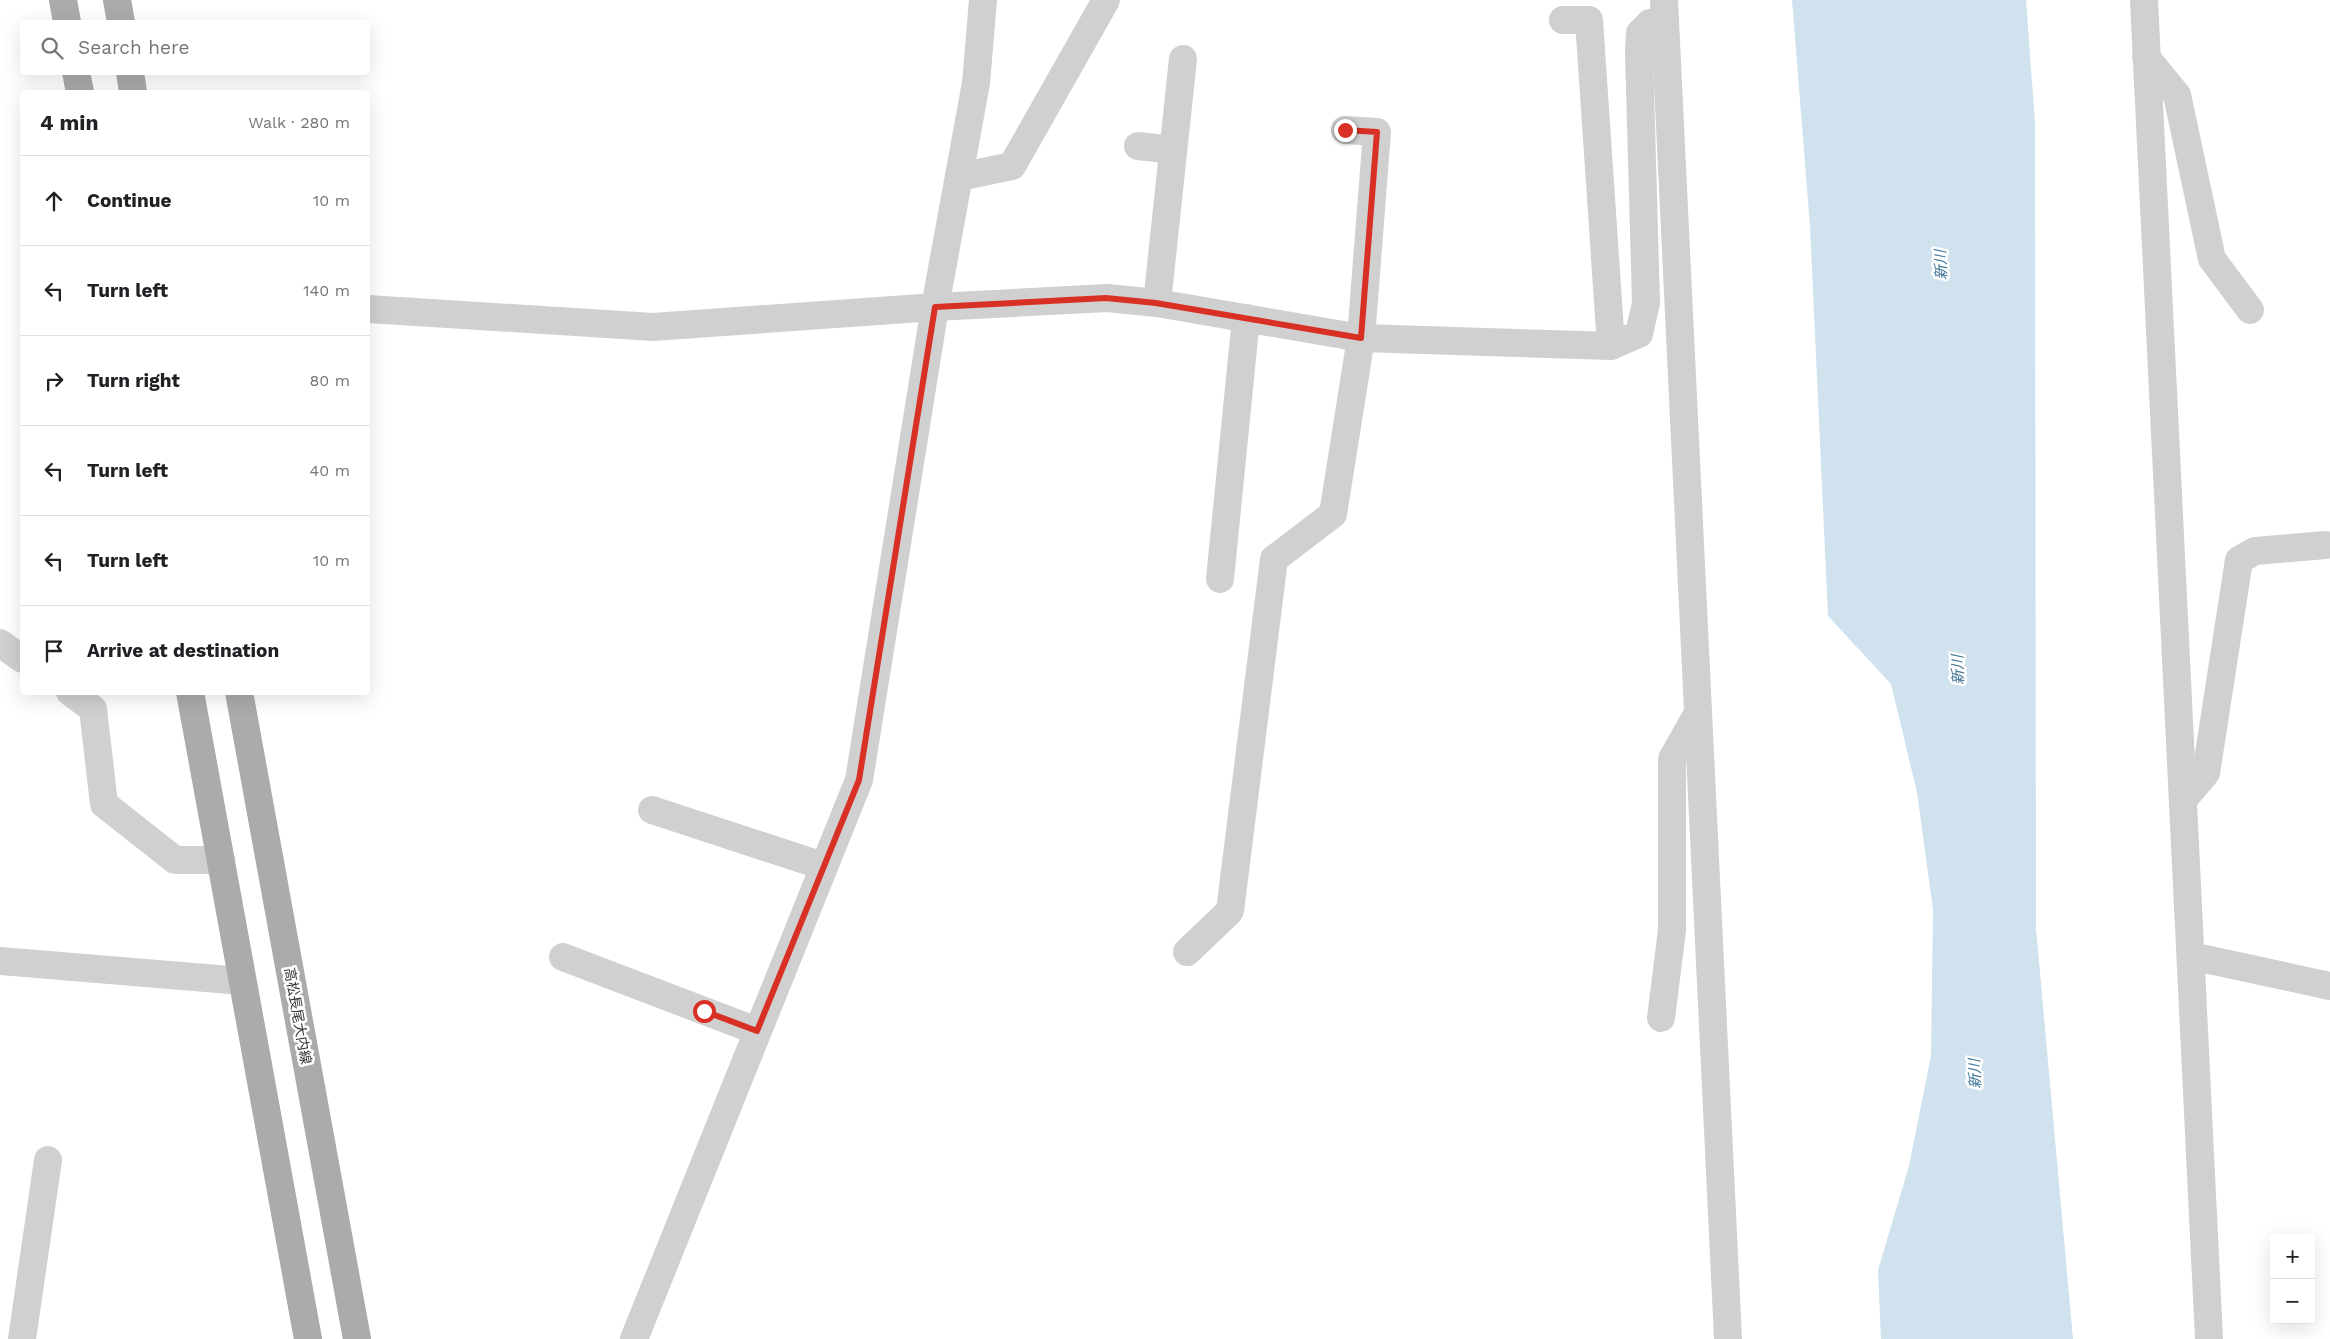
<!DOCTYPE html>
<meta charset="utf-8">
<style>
:root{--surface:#fff;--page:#f2f2f2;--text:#202124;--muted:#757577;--line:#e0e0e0}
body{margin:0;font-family:"Work Sans","Noto Sans JP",sans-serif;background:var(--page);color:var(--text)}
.controls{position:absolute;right:15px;bottom:15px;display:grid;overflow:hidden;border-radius:5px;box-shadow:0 5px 20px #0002}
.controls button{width:45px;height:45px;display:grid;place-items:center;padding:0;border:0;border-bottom:1px solid var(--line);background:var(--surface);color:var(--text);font:25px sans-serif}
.stop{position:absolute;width:15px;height:15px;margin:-11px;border:4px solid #d93025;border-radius:50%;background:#fff}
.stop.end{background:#d93025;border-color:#fff;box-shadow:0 1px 5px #0008}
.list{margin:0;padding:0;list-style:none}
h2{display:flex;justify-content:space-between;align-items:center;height:65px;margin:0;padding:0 20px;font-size:21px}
h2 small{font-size:16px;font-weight:400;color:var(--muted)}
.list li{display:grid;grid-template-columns:32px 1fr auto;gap:15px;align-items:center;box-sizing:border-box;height:90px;padding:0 20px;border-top:1px solid var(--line)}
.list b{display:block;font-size:19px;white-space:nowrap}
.list em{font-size:16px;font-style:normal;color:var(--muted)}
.icon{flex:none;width:28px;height:28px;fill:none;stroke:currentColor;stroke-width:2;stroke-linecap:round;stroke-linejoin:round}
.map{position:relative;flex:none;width:2330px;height:1339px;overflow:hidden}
.search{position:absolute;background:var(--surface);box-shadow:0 5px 20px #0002;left:20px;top:20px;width:350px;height:55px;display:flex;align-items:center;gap:12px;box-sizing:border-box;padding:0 18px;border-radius:5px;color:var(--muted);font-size:19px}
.panel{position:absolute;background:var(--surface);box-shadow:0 5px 20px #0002;left:20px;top:90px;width:350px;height:605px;border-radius:5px}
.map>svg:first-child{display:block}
.water{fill:#cfe2ee}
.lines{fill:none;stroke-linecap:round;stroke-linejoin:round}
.minor{stroke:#d0d0d0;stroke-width:28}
.tertiary{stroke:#d0d0d0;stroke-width:28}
.primary{stroke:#ababab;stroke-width:28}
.route{stroke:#d93025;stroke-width:6}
.labels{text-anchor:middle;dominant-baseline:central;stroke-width:5;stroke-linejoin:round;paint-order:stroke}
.street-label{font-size:14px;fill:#333;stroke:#fff}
.water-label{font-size:15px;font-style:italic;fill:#3f7597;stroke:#fff}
</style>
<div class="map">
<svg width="2330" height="1339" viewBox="0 0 2330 1339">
<rect width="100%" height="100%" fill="#fff"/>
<polygon class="water" points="1792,0 2026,0 2035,123 2036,928 2073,1339 1881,1339 1878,1270 1909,1166 1931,1056 1933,910 1917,792 1891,684 1828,616 1810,226"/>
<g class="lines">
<g class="minor">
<polyline points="2144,0 2209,1339"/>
<polyline points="1563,20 1589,20 1611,346"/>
<polyline points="2146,57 2177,95 2212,259 2250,310"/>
<polyline points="1138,146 1173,150"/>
<polyline points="959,177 1012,166 1106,0"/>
<polyline points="1157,303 1183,59"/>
<polyline points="368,309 653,327 935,307 1107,298 1157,303 1361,338 1611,346 1639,334 1646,303 1639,52 1640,33 1650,23 1665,21"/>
<polyline points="1220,579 1246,318"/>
<polyline points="0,643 22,659"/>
<polyline points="70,692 93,709 104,804 175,860 221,860"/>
<polyline points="2183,800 2206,773 2239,560 2255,551 2326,545"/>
<polyline points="652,810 823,866"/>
<polyline points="1187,952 1230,911 1274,559 1333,514 1361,338 1377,132 1345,130"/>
<polyline points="2191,956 2330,986"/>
<polyline points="563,957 757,1031"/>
<polyline points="0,961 242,981"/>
<polyline points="1661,1018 1672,930 1672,759 1698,713"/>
<polyline points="22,1339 48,1160"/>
<polyline points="634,1339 859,780 935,307 976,83 983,0"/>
</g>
<polyline class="tertiary" points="1664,0 1728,1339"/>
<g class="primary">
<polyline points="63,0 67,22"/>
<polyline points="117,0 121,22"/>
<polyline points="76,72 80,92"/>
<polyline points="130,72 133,92"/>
<polyline points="190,692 308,1339"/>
<polyline points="239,692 357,1339"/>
</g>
</g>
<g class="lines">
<polyline class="route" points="704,1011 757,1031 859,780 935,307 1106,298 1156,303 1361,338 1377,132 1345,130"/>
</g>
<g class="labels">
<g class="street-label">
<text transform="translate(298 1016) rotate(80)">高松長尾大内線</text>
</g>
<g class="water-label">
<text transform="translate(1941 265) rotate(-92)">新川</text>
<text transform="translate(1958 670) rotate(-92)">新川</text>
<text transform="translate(1975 1074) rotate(-92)">新川</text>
</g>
</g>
</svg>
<div class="controls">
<button>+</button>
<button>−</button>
</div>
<div class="stop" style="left:704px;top:1011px"></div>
<div class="stop end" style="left:1345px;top:130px"></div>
<div class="search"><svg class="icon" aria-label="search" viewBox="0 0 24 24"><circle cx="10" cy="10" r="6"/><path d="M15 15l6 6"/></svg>Search here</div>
<section class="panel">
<h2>4 min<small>Walk · 280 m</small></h2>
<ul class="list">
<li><svg class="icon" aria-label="ahead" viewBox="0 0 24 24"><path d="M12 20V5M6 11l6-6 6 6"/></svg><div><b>Continue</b></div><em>10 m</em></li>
<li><svg class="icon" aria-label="left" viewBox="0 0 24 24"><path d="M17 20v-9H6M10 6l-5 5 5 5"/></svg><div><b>Turn left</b></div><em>140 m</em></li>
<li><svg class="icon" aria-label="right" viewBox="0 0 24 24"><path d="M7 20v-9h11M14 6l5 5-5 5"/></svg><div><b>Turn right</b></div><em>80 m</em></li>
<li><svg class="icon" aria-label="left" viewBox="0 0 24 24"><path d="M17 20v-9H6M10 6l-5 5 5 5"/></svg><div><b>Turn left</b></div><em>40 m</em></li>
<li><svg class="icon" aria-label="left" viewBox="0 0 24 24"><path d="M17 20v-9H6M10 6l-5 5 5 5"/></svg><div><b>Turn left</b></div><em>10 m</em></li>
<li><svg class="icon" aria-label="arrive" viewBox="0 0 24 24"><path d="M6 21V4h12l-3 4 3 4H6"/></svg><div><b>Arrive at destination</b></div></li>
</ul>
</section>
</div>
